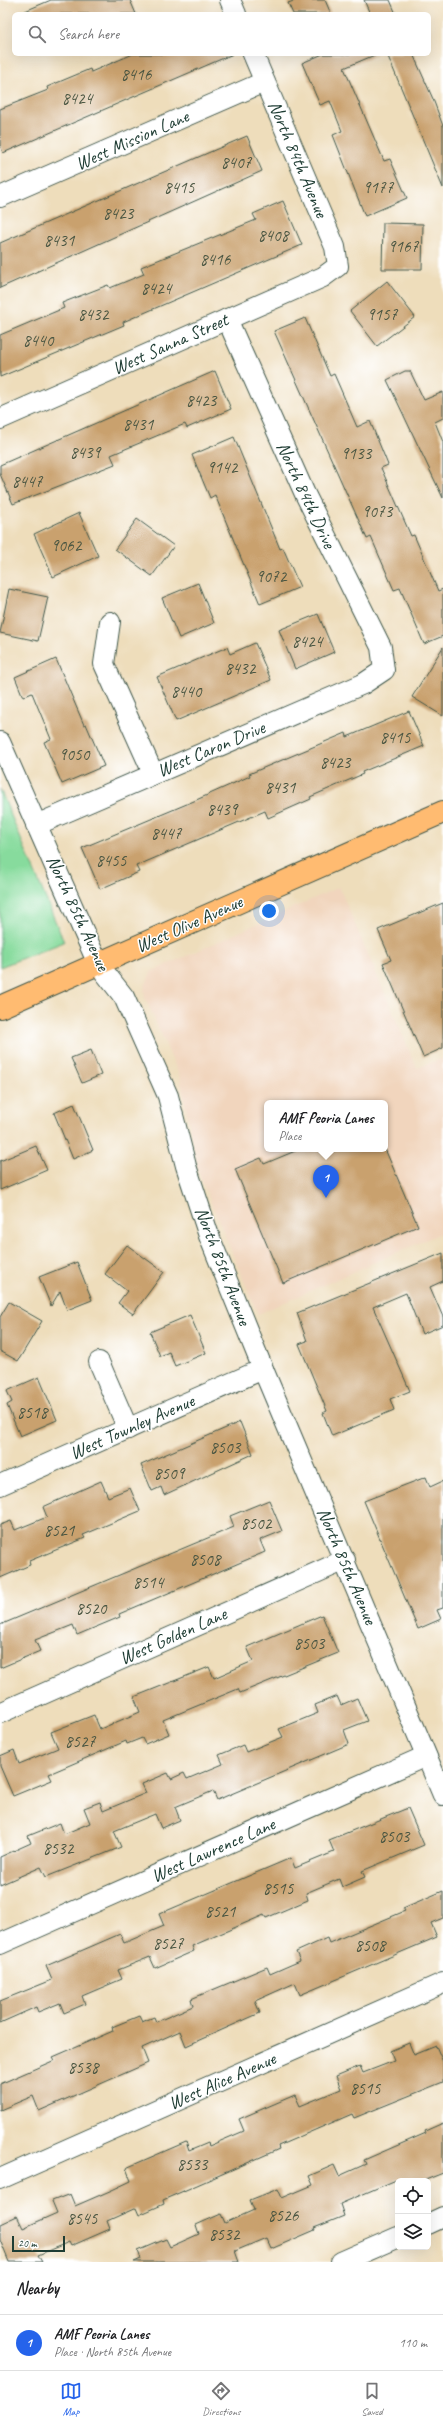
<!DOCTYPE html>
<meta charset="utf-8">
<style>
:root{--surface:#fff;--page:#f2f2f2;--text:#202124;--muted:#757577;--line:#e0e0e0;--accent:#2563eb}
body{margin:0;font-family:Caveat,sans-serif;background:var(--page);color:var(--text)}
.controls{position:absolute;right:12px;bottom:12px;display:grid;overflow:hidden;border-radius:6px;box-shadow:0 4px 16px #0002}
.controls button{width:36px;height:36px;display:grid;place-items:center;padding:0;border:0;border-bottom:1px solid var(--line);background:var(--surface);color:var(--text);font:20px sans-serif}
.scale{position:absolute;left:12px;bottom:10px;width:53px;box-sizing:border-box;padding-left:4px;border:2px solid #1f3d34;border-top:0;font-size:11px;line-height:14px;white-space:nowrap;color:#1f3d34;-webkit-text-stroke:3px #fff;paint-order:stroke}
.you{position:absolute;left:269px;top:911px;width:14px;height:14px;margin:-10px;border:3px solid #fff;border-radius:50%;background:#1a73e8;box-shadow:0 0 0 6px #1a73e833}
.badge{display:grid;place-items:center;width:26px;height:26px;border-radius:50%;background:var(--accent);color:#fff;font-size:13px;font-weight:700}
.pin{position:absolute;translate:-50% -33px;filter:drop-shadow(0 1px 2px #0008)}
.pin::after{content:'';position:absolute;top:21px;width:14px;height:12px;background:inherit;clip-path:polygon(0 0,100% 0,50% 100%)}
.popup{position:absolute;left:264px;top:1100px;width:124px;height:52px;box-sizing:border-box;display:grid;place-content:center;border-radius:6px;background:var(--surface);filter:drop-shadow(0 1px 3px #0005);font-size:13px;white-space:nowrap;color:var(--muted)}
.popup b{font-size:15px;color:var(--text)}
.popup::after{content:'';position:absolute;left:50%;top:100%;margin-left:-8px;border:8px solid transparent;border-top-color:var(--surface)}
.list{margin:0;padding:0;list-style:none}
h2{display:flex;justify-content:space-between;align-items:center;height:52px;margin:0;padding:0 16px;font-size:17px}
h2 small{font-size:13px;font-weight:400;color:var(--muted)}
.list li{display:grid;grid-template-columns:26px 1fr auto;gap:12px;align-items:center;box-sizing:border-box;height:56px;padding:0 16px;border-top:1px solid var(--line)}
.list b{display:block;font-size:15px;white-space:nowrap}
.list p{margin:0;font-size:13px;white-space:nowrap;color:var(--muted)}
.list em{font-size:13px;font-style:normal;color:var(--muted)}
.icon{flex:none;width:22px;height:22px;fill:none;stroke:currentColor;stroke-width:2;stroke-linecap:round;stroke-linejoin:round}
.map{position:relative;flex:none;width:443px;height:2262px;overflow:hidden}
.search{position:absolute;background:var(--surface);box-shadow:0 4px 16px #0002;left:12px;right:12px;top:12px;height:44px;display:flex;align-items:center;gap:10px;box-sizing:border-box;padding:0 14px;border-radius:6px;color:var(--muted);font-size:15px}
.sheet{height:108px;background:var(--surface)}
nav{display:flex;justify-content:space-around;align-items:center;box-sizing:border-box;height:56px;border-top:1px solid var(--line);background:var(--surface);font-size:11px;color:var(--muted)}
nav a{display:grid;justify-items:center;gap:2px}
nav .on{color:var(--accent)}
.map>svg:first-child{display:block}
.built{fill:#f1d5bd;fill-rule:evenodd}
.green{fill:#87db9d;stroke:#538c68}
.building{fill:#c9a16e}
.lines{fill:none;stroke-linecap:round;stroke-linejoin:round}
.minor-casing{stroke:#3e5548;stroke-width:22}
.major-casing{stroke:#3e5548;stroke-width:24}
.minor{stroke:#fff;stroke-width:20}
.major{stroke:#ffbb71;stroke-width:22}
.labels{text-anchor:middle;dominant-baseline:central;stroke-width:3;stroke-linejoin:round;paint-order:stroke}
.number-label{font-size:17px;fill:#4a5642}
.street-label{font-size:19px;fill:#1f3d34;stroke:#fff}
</style>
<div class="map">
<svg width="443" height="2262" viewBox="0 0 443 2262">
<rect width="100%" height="100%" fill="#fff"/>
<filter id="ink" filterUnits="userSpaceOnUse"><feTurbulence type="fractalNoise" baseFrequency=".025" numOctaves="2"/><feDisplacementMap in="SourceGraphic" scale="8" xChannelSelector="R" yChannelSelector="G"/><feConvolveMatrix kernelMatrix="1 2 1 2 8 2 1 2 1" color-interpolation-filters="sRGB"/></filter>
<filter id="wash" filterUnits="userSpaceOnUse"><feTurbulence type="fractalNoise" baseFrequency=".012" numOctaves="4" result="noise"/><feDisplacementMap in="SourceGraphic" scale="16" xChannelSelector="R" yChannelSelector="G"/><feGaussianBlur stdDeviation="0.9" result="paint"/><feColorMatrix in="noise" values="0 0 0 0 0 0 0 0 0 0 0 0 0 0 0 0 0 1.4 0 .05"/><feComposite in="paint" operator="in"/></filter>
<g filter="url(#wash)">
<rect width="100%" height="100%" fill="#edb"/>
<path class="built" d="M339,887L417,1068L443,1058V1232L258,1314L198,1172L180,1077L145,998L144,989L151,972ZM267,1103H385V1149H267Z"/>
<polygon class="green" points="0,789 64,942 0,967"/>
<g id="blocks">
<g class="building">
<polygon points="51,0 130,0 136,14 18,14"/>
<polygon points="296,0 325,0 331,14 293,14 288,3"/>
<polygon points="364,0 390,0 396,14 370,14"/>
<polygon points="133,54 233,54 3,153 0,145 0,109 48,90 47,87 90,69 91,72"/>
<polygon points="323,54 377,54 344,68 384,161 390,159 407,198 365,216 333,135 342,131 330,101 320,105 302,63"/>
<polygon points="387,54 413,54 433,99 443,126 443,188"/>
<polygon points="247,136 262,171 0,288 0,243"/>
<polygon points="283,201 302,245 123,322 124,325 0,377 0,335 64,308 62,303 108,285 110,288 144,274 141,267 256,220 253,214"/>
<polygon points="383,223 423,224 422,269 382,269"/>
<polygon points="387,281 415,317 377,346 350,311"/>
<polygon points="305,318 330,376 334,374 357,427 370,421 388,465 381,468 411,536 414,535 438,591 443,589 443,636 424,644 400,588 394,590 371,537 367,539 274,331"/>
<polygon points="215,371 231,409 187,428 185,424 111,455 115,464 13,504 0,474 0,465"/>
<polygon points="405,371 410,371 424,400 443,392 443,418 435,422 443,442 443,498 387,380"/>
<polygon points="234,437 280,549 283,548 300,587 260,604 215,495 210,498 192,455"/>
<polygon points="79,513 98,556 53,577 34,534"/>
<polygon points="137,519 174,546 152,576 115,549"/>
<polygon points="198,583 214,623 179,638 162,598"/>
<polygon points="9,589 48,597 38,641 0,633"/>
<polygon points="318,614 334,652 295,669 279,630"/>
<polygon points="255,643 271,680 176,721 157,677 227,647 230,654"/>
<polygon points="443,647 443,716 412,697"/>
<polygon points="56,659 84,725 86,724 104,766 62,784 44,742 51,739 32,693 23,697 15,677"/>
<polygon points="409,711 424,746 362,772 363,774 310,797 311,799 268,818 265,811 136,866 139,872 100,889 82,848 194,801 250,776 249,774 346,733 347,737"/>
<polygon points="443,903 443,1048 423,1057 383,963 391,960 378,930"/>
<polygon points="91,1050 101,1075 82,1083 71,1058"/>
<polygon points="74,1104 93,1150 73,1159 54,1113"/>
<polygon points="36,1146 47,1170 0,1190 0,1161"/>
<polygon points="300,1149 385,1149 418,1226 283,1283 235,1169 261,1158 264,1164"/>
<polygon points="127,1245 164,1272 133,1314 118,1303 127,1291 105,1274"/>
<polygon points="443,1253 443,1281 430,1287 443,1317 443,1325 422,1334 406,1293 373,1307 410,1391 390,1399 394,1410 332,1436 323,1413 327,1411 299,1344 307,1341 297,1313"/>
<polygon points="77,1262 92,1300 67,1310 60,1291 51,1306 39,1277"/>
<polygon points="9,1302 42,1321 18,1361 0,1351 0,1317"/>
<polygon points="190,1315 206,1353 175,1366 169,1352 160,1356 150,1332"/>
<polygon points="39,1377 57,1420 20,1436 7,1405 12,1402 7,1391"/>
<polygon points="240,1422 253,1454 164,1495 161,1487 152,1491 141,1465"/>
<polygon points="426,1477 430,1487 443,1481 443,1608 437,1610 441,1619 418,1629 364,1501"/>
<polygon points="101,1481 108,1497 130,1488 140,1511 83,1535 85,1538 29,1561 30,1565 0,1578 0,1525 11,1521 15,1530 47,1517 43,1507"/>
<polygon points="269,1500 282,1531 260,1540 265,1552 119,1614 120,1617 77,1635 73,1625 35,1640 40,1651 0,1668 0,1625 234,1527 230,1516"/>
<polygon points="322,1615 338,1653 240,1693 238,1689 163,1720 169,1734 145,1744 142,1738 127,1744 126,1741 49,1774 52,1780 13,1796 0,1766 0,1756 14,1750 19,1764 58,1748 51,1732 94,1715 100,1729 140,1712 134,1697 209,1667 214,1678 253,1661 247,1647"/>
<polygon points="337,1696 341,1705 357,1698 367,1721 344,1730 349,1744 217,1800 213,1791 175,1807 180,1820 161,1828 155,1814 114,1831 121,1847 104,1854 46,1877 41,1867 0,1885 0,1857 31,1843 28,1836 60,1823 64,1834 90,1823 84,1808 100,1802 103,1811 146,1793 142,1784 168,1773 171,1779 184,1773 187,1779 223,1764 219,1755 243,1745 246,1752 283,1737 279,1729 318,1713 315,1705"/>
<polygon points="408,1808 424,1845 362,1871 365,1877 342,1887 339,1879 306,1893 308,1900 266,1918 264,1915 192,1946 194,1951 155,1968 150,1957 118,1970 122,1979 82,1996 85,2004 64,2013 60,2003 38,2012 36,2007 0,2023 0,2001 52,1980 46,1966 120,1934 124,1943 164,1926 159,1914 291,1858 295,1868 334,1852 329,1840"/>
<polygon points="443,1891 443,1918 431,1923 437,1937 300,1995 295,1983 255,2001 260,2013 186,2046 180,2031 142,2048 148,2063 39,2111 33,2096 0,2110 0,2084 55,2060 53,2057 113,2031 112,2027 139,2016 142,2022 154,2017 156,2022 193,2006 191,1999 267,1967 270,1974 300,1961 296,1952 327,1938 329,1943 405,1911 403,1908"/>
<polygon points="409,2043 414,2055 436,2046 443,2062 443,2082 354,2118 352,2114 278,2146 279,2149 163,2200 164,2204 139,2215 136,2208 107,2221 110,2229 71,2246 69,2242 38,2255 42,2262 9,2262 0,2240 0,2224 17,2216 23,2228 57,2213 52,2201 70,2194 75,2206 112,2190 131,2181 126,2168 186,2142 189,2151 208,2143 209,2146 244,2131 239,2119 295,2095 300,2106 341,2089 336,2076 360,2066 363,2073 394,2061 390,2051"/>
<polygon points="443,2123 443,2173 423,2181 396,2180 340,2204 344,2216 314,2228 315,2230 271,2249 266,2238 235,2251 239,2262 134,2262 141,2259 138,2251 166,2239 170,2247 199,2234 196,2225 221,2214 225,2223 254,2210 250,2200 278,2189 282,2198 313,2185 309,2176 334,2165 339,2176 366,2164 364,2160 426,2133 425,2131"/>
</g>
</g>
</g>
<g filter="url(#ink)">
<use href="#blocks" fill-opacity="0" stroke="#3e5548" stroke-width="1"/>
<g class="lines">
<defs>
<g id="minor">
<polyline points="230,0 236,14"/>
<polyline points="0,197 264,82"/>
<polyline points="0,419 323,277 338,266 335,247 253,54"/>
<polyline points="110,622 104,664 153,773"/>
<polyline points="0,742 98,964 124,997 168,1096 186,1166 209,1236 263,1369 443,1795"/>
<polyline points="36,825 363,684 384,670 381,647 305,494 227,319"/>
<polyline points="99,1362 128,1429"/>
<polyline points="0,1485 263,1369"/>
<polyline points="0,1713 345,1560"/>
<polyline points="0,1944 426,1756"/>
<polyline points="0,2179 443,1983"/>
<polyline points="428,2224 443,2217"/>
<polyline points="341,2262 398,2237"/>
</g>
<polyline id="major" points="0,1007 443,812"/>
</defs>
<use href="#minor" class="minor-casing"/>
<use href="#major" class="major-casing"/>
<use href="#minor" class="minor"/>
<use href="#major" class="major"/>
</g>
</g>
<g class="labels">
<g class="number-label">
<text x="136" y="74">8416</text>
<text x="77" y="98">8424</text>
<text x="236" y="162">8407</text>
<text x="179" y="187">8415</text>
<text x="378" y="187">9177</text>
<text x="118" y="213">8423</text>
<text x="273" y="235">8408</text>
<text x="59" y="240">8431</text>
<text x="403" y="246">9167</text>
<text x="215" y="259">8416</text>
<text x="156" y="288">8424</text>
<text x="93" y="314">8432</text>
<text x="382" y="314">9157</text>
<text x="38" y="340">8440</text>
<text x="201" y="400">8423</text>
<text x="138" y="424">8431</text>
<text x="85" y="452">8439</text>
<text x="356" y="453">9133</text>
<text x="222" y="467">9142</text>
<text x="27" y="481">8447</text>
<text x="377" y="511">9073</text>
<text x="66" y="545">9062</text>
<text x="271" y="576">9072</text>
<text x="307" y="641">8424</text>
<text x="240" y="668">8432</text>
<text x="186" y="691">8440</text>
<text x="395" y="737">8415</text>
<text x="74" y="754">9050</text>
<text x="335" y="762">8423</text>
<text x="280" y="787">8431</text>
<text x="222" y="809">8439</text>
<text x="166" y="833">8447</text>
<text x="111" y="860">8455</text>
<text x="32" y="1412">8518</text>
<text x="225" y="1447">8503</text>
<text x="169" y="1473">8509</text>
<text x="256" y="1523">8502</text>
<text x="59" y="1530">8521</text>
<text x="205" y="1559">8508</text>
<text x="148" y="1582">8514</text>
<text x="91" y="1608">8520</text>
<text x="309" y="1643">8503</text>
<text x="80" y="1741">8527</text>
<text x="394" y="1836">8503</text>
<text x="58" y="1848">8532</text>
<text x="278" y="1888">8515</text>
<text x="220" y="1911">8521</text>
<text x="168" y="1943">8527</text>
<text x="370" y="1945">8508</text>
<text x="83" y="2067">8538</text>
<text x="365" y="2088">8515</text>
<text x="192" y="2164">8533</text>
<text x="283" y="2215">8526</text>
<text x="82" y="2218">8545</text>
<text x="224" y="2234">8532</text>
</g>
<g class="street-label">
<text transform="translate(132 140) rotate(-24)">West Mission Lane</text>
<text transform="translate(298 159) rotate(67)">North 84th Avenue</text>
<text transform="translate(170 344) rotate(-24)">West Sanna Street</text>
<text transform="translate(306 495) rotate(65)">North 84th Drive</text>
<text transform="translate(211 749) rotate(-23)">West Caron Drive</text>
<text transform="translate(78 913) rotate(65)">North 85th Avenue</text>
<text transform="translate(189 924) rotate(-24)">West Olive Avenue</text>
<text transform="translate(223 1266) rotate(69)">North 85th Avenue</text>
<text transform="translate(132 1427) rotate(-24)">West Townley Avenue</text>
<text transform="translate(347 1566) rotate(67)">North 85th Avenue</text>
<text transform="translate(173 1636) rotate(-24)">West Golden Lane</text>
<text transform="translate(213 1850) rotate(-24)">West Lawrence Lane</text>
<text transform="translate(222 2081) rotate(-24)">West Alice Avenue</text>
</g>
</g>
</svg>
<div class="controls">
<button><svg class="icon" aria-label="locate" viewBox="0 0 24 24"><circle cx="12" cy="12" r="6"/><path d="M12 2v4M12 18v4M2 12h4M18 12h4"/></svg></button>
<button><svg class="icon" aria-label="layers" viewBox="0 0 24 24"><path d="M12 4l9 5-9 5-9-5zM3 14l9 5 9-5"/></svg></button>
</div>
<div class="scale">20 m</div>
<div class="you"></div>
<div class="pin badge" style="left:326px;top:1198px">1</div>
<div class="popup"><b>AMF Peoria Lanes</b>Place</div>
<div class="search"><svg class="icon" aria-label="search" viewBox="0 0 24 24"><circle cx="10" cy="10" r="6"/><path d="M15 15l6 6"/></svg>Search here</div>
</div>
<section class="sheet">
<h2>Nearby<small></small></h2>
<ul class="list">
<li><span class="badge">1</span><div><b>AMF Peoria Lanes</b><p>Place · North 85th Avenue</p></div><em>110 m</em></li>
</ul>
</section>
<nav>
<a class="on"><svg class="icon" aria-label="map" viewBox="0 0 24 24"><path d="M3 6l6-2 6 2 6-2v14l-6 2-6-2-6 2zM9 4v14M15 6v14"/></svg>Map</a>
<a><svg class="icon" aria-label="directions" viewBox="0 0 24 24"><path d="M12 3l9 9-9 9-9-9zM9 14v-3h6M13 9l2 2-2 2"/></svg>Directions</a>
<a><svg class="icon" aria-label="saved" viewBox="0 0 24 24"><path d="M7 4h10v16l-5-4-5 4z"/></svg>Saved</a>
</nav>
